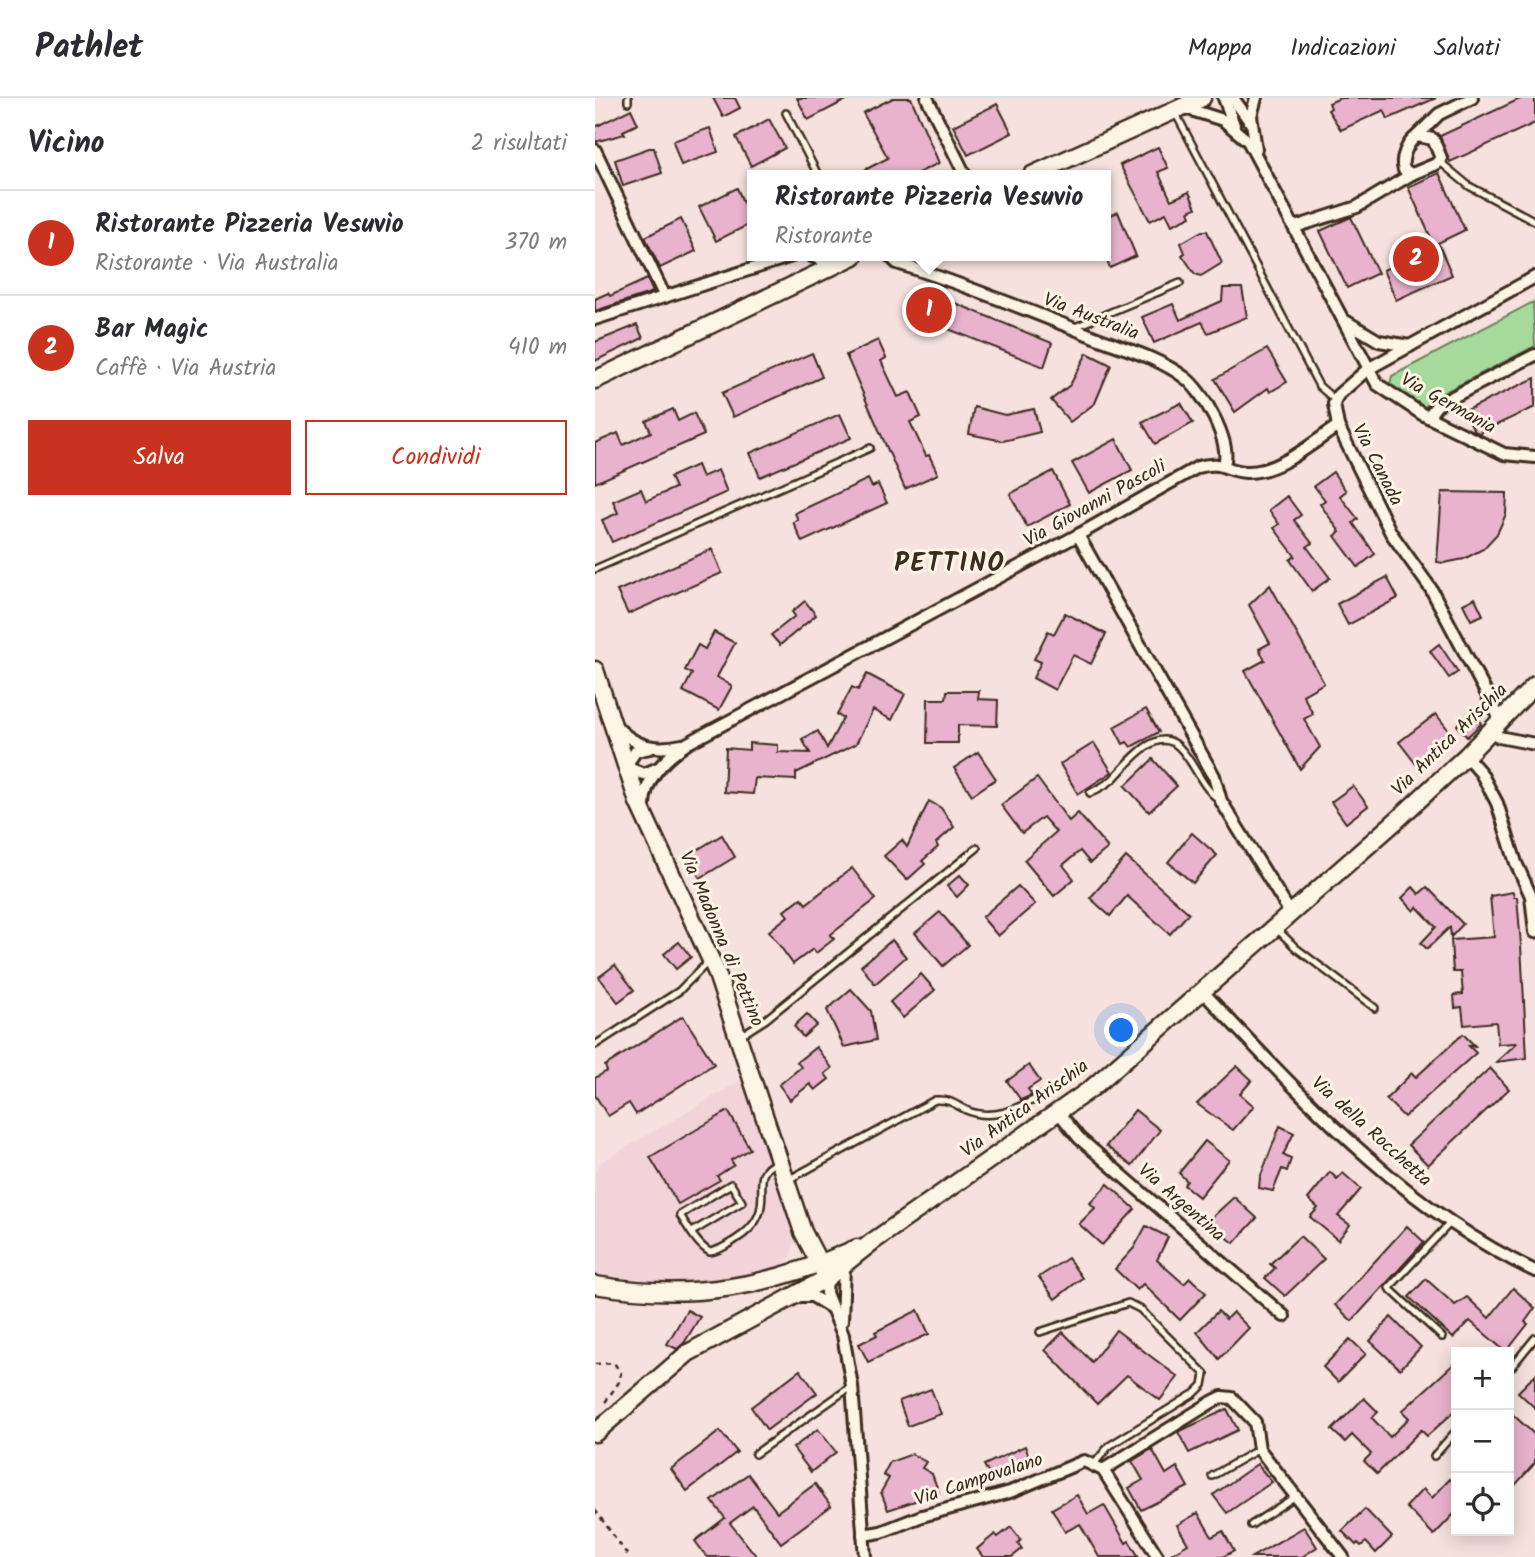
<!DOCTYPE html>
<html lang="it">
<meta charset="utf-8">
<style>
:root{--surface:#fff;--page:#f7f7f7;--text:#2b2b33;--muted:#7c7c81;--line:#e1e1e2;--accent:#c8321e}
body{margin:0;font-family:Kalam,sans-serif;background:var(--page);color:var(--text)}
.controls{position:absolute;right:21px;bottom:21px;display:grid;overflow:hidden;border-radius:0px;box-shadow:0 4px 18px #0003}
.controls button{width:63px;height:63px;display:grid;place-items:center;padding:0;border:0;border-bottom:2px solid var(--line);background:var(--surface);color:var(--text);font:35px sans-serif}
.you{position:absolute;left:527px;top:933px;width:24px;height:24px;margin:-18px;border:5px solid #fff;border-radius:50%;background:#1a73e8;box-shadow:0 0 0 10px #1a73e833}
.badge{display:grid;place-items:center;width:46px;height:46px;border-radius:50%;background:var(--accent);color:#fff;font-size:23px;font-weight:700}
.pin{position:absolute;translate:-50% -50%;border:4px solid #fff;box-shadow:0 2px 7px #0006}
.popup{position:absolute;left:152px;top:72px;width:364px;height:91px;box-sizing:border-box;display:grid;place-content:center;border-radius:0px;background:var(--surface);filter:drop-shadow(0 2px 5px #0005);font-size:23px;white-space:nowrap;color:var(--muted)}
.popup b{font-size:26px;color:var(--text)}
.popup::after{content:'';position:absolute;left:50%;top:100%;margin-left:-14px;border:14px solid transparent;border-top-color:var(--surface)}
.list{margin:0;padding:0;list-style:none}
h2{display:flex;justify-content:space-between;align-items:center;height:91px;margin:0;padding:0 28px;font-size:30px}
h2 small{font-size:23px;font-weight:400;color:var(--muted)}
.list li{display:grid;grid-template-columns:46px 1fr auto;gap:21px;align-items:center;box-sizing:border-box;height:105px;padding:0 28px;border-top:2px solid var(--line)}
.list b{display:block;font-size:26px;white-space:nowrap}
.list p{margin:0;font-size:23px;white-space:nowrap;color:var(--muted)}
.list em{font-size:23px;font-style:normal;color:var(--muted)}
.actions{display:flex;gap:14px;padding:21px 28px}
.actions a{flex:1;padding:16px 0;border:2px solid var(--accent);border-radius:0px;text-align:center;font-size:24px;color:var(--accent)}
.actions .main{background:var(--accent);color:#fff}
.icon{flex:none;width:38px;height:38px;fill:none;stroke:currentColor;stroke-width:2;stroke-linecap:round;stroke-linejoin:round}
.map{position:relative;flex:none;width:940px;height:1459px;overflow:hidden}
header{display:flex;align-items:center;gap:42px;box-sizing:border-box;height:98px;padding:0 35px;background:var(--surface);border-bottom:2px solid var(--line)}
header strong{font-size:33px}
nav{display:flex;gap:38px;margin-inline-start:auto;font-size:24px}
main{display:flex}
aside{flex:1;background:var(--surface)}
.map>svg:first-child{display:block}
.built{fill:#f2d3d9}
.green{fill:#a6da9c;stroke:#70825d;stroke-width:2}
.building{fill:#e9b3cd;stroke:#3b2a1e;stroke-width:2}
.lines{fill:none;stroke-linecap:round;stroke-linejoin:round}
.lane-casing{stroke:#3b2a1e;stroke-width:10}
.street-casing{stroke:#3b2a1e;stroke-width:16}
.secondary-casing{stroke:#3b2a1e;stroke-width:21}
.path{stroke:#3b2a1e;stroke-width:2.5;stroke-dasharray:5 5;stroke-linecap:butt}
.lane{stroke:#fcf5e5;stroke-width:5}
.street{stroke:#fcf5e5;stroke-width:10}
.secondary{stroke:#fcf5e5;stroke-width:16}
.labels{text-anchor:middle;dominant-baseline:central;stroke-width:6;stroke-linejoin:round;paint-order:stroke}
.street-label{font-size:19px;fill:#3b2a1e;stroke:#fcf5e5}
.district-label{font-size:26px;font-weight:bold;letter-spacing:2px;fill:#3b2a1e;stroke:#fcf5e5}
</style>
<header>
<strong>Pathlet</strong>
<nav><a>Mappa</a><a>Indicazioni</a><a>Salvati</a></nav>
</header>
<main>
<aside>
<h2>Vicino<small>2 risultati</small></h2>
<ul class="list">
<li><span class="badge">1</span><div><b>Ristorante Pizzeria Vesuvio</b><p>Ristorante · Via Australia</p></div><em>370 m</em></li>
<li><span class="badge">2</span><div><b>Bar Magic</b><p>Caffè · Via Austria</p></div><em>410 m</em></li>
</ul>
<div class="actions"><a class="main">Salva</a><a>Condividi</a></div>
</aside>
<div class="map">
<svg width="940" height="1459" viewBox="0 0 940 1459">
<rect width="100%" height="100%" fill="#f6e1de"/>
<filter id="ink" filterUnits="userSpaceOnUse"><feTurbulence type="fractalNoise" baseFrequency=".0143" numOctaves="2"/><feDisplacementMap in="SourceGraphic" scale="14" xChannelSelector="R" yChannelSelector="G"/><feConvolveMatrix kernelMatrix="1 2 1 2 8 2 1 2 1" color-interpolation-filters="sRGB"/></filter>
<g filter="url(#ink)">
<polygon class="built" points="147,982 195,1124 199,1143 196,1159 184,1169 131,1185 63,1189 0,1180 0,1076 6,1064"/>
<polygon class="green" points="938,204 940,248 838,300 839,304 826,310 793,294 797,278"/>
<g class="building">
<polygon points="118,0 140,0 145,10 128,19"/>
<polygon points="202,0 255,0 213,22"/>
<polygon points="298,0 316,0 344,65 319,77 260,77 293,60 268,15"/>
<polygon points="745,0 841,0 793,21 789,12 746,32 733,12 736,10 734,5"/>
<polygon points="927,0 940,0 940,25 855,64 845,38"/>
<polygon points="402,6 417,35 373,57 358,28"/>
<polygon points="36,11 43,26 28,33 30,36 0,44 0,29"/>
<polygon points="174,21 190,50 156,68 141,39"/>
<polygon points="115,30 123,54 86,67 78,43"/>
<polygon points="563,49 573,70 563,74 576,102 594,94 601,110 594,113 596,118 577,127 571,115 555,123 525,67"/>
<polygon points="54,50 59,50 67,75 28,88 20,62"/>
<polygon points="844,75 870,132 839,147 813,89"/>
<polygon points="142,90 157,125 121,143 104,109"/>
<polygon points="523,114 541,158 515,170 511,161 511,119"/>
<polygon points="756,119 783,175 752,190 725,133"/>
<polygon points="86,121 101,153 65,170 50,139"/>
<polygon points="607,133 612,133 627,165 606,178 600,176 587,157 590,155 586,145"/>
<polygon points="844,147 857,177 801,202 788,172"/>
<polygon points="52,181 58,194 0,213 0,201 13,195 15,198"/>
<polygon points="628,190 647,190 652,219 613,235 607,224 559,245 547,219 578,206 585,222 627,203"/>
<polygon points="338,196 457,245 449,269 328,221"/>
<polygon points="42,227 48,240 0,263 0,244"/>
<polygon points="283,242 291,260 286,263 303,299 315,294 326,319 315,324 331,358 334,357 343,376 310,391 251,257"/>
<polygon points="672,251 692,284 675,294 673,290 640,314 620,281"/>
<polygon points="217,255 227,279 138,319 127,295"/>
<polygon points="492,255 516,267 500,305 475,324 456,302 475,287"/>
<polygon points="940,280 940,309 884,335 879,333 870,313"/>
<polygon points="586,305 598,325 560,346 547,324"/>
<polygon points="379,309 410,317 439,311 445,334 408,343 374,336"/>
<polygon points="78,311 83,323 99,315 109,337 0,385 0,345 23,335 28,347 56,334 51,323"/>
<polygon points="245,316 256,340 165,379 155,355"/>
<polygon points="521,341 537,372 494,395 477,365"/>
<polygon points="102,367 107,379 123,372 132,394 17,444 7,422 23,415 18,403 46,391 51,403 80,390 75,379"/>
<polygon points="458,373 475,406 432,429 415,396"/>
<polygon points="738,374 751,393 745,398 763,421 758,425 780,456 763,469 740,438 745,434 725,406 730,402 719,388"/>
<polygon points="273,381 277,389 283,386 292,405 207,444 198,424 203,422 200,415"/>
<polygon points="847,394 912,395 911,416 902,436 888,451 869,461 849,465 842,464"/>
<polygon points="692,398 706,417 699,422 717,445 712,449 735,480 717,493 695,462 700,458 679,430 684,426 674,412"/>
<polygon points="117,451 127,475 33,516 22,493"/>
<polygon points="792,479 803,500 753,527 742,506"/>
<polygon points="675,487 729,585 708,597 718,616 709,621 725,649 705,671 650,573 670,562 664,551 675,545 654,507"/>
<polygon points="880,500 888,517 876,522 868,506"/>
<polygon points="210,503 221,517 185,547 176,537 200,518 197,514"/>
<polygon points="470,515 511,536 496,566 478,557 460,592 438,580 446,564 439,561 453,533 459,536"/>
<polygon points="119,534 140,545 122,579 137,588 124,612 88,593 97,576 90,572 103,547 110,551"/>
<polygon points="844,546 863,574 854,580 835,553"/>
<polygon points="272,576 310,596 297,622 278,612 261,646 201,675 201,682 160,680 158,696 129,694 131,650 154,652 154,645 183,647 183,654 215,655 207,641 223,633 232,650 248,620 242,617 257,589 263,592"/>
<polygon points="352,593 384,593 383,601 403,602 402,628 363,627 363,645 332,645 333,601 351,601"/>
<polygon points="880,610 886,626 872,639 862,627"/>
<polygon points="551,611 564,634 536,649 532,644 528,646 519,629"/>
<polygon points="841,616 855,634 840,645 843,649 821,666 804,644"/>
<polygon points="499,645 517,674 483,696 465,666"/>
<polygon points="383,654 401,681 377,697 359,670"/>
<polygon points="558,661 582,688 554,714 530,688"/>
<polygon points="442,680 474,723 483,715 513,750 495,765 485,753 468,767 479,781 459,798 429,762 461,734 448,719 427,735 406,707"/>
<polygon points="758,688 773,708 751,725 736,704"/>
<polygon points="334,703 346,710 359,729 341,745 343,749 327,763 330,766 312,782 289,758 307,742 312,749"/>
<polygon points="597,735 622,757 598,785 573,764"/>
<polygon points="127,737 140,759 105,780 92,758"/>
<polygon points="531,759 594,815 575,836 532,798 515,818 495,800"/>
<polygon points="257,770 281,801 235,837 239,841 221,855 218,851 198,866 174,833 193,818 189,813 206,800 211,806"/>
<polygon points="365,777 374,787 362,799 352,788"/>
<polygon points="423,788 440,806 403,838 387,819"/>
<polygon points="818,789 824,796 832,789 868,826 856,839 855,829 832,851 826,845 841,829 822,809 819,813 807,800"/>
<polygon points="918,794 919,799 922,799 926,847 932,960 901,964 922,945 903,946 901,924 869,927 867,909 860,910 859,897 868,896 866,874 858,874 856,842 899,839 895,798"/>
<polygon points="345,814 373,847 348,868 320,835"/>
<polygon points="297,842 311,859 280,886 266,868"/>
<polygon points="84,844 96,859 81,871 69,856"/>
<polygon points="20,867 39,892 23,904 4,879"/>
<polygon points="326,876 340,892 308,920 295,904"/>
<polygon points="256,891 276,913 281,942 249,949 232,912"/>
<polygon points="212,916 222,927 208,939 199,928"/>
<polygon points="88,918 119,966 41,1016 34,1005 13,1018 0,997 0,980 12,973 10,968"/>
<polygon points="868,936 880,948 874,948 881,955 809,1019 791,1001 817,975 821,979"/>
<polygon points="221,949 237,970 230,976 234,981 220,992 215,986 195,1002 184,987 206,969 202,964"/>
<polygon points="434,967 445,983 433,991 437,997 426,1002 412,983"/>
<polygon points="642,968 657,982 645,996 659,1008 638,1032 602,1006"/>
<polygon points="895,970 914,991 833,1067 813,1047"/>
<polygon points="540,1012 565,1032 537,1068 511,1048"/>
<polygon points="133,1013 155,1051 136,1062 139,1067 122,1078 125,1082 83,1106 55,1059"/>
<polygon points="685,1028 699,1035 688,1057 696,1061 692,1073 687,1071 678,1093 664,1090 665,1080"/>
<polygon points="610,1043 634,1062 604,1099 589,1087 592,1083 584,1075"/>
<polygon points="735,1074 742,1081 748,1075 766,1091 743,1118 755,1127 743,1142 715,1119 723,1110 713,1101"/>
<polygon points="513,1086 540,1111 507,1147 484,1126 500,1110 495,1105"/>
<polygon points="639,1099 662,1120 639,1145 612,1124"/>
<polygon points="551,1128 573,1139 562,1162 589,1186 595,1180 611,1195 585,1222 548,1186 542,1192 520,1171 539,1150"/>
<polygon points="812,1128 829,1144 757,1223 740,1207"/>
<polygon points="705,1138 729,1161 690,1198 670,1180 680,1170 675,1166"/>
<polygon points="473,1160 487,1180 460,1201 444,1179"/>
<polygon points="831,1181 860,1207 872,1199 894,1220 918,1190 940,1210 930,1224 933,1226 911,1254 875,1223 858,1240 814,1199"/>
<polygon points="92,1212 105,1219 89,1245 82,1251 72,1246"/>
<polygon points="323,1212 334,1236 273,1264 264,1246 282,1237 280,1234"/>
<polygon points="623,1213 631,1221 638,1214 654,1230 624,1261 602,1234"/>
<polygon points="796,1219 826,1249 805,1271 775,1243"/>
<polygon points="521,1232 583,1279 565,1302 532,1277 502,1306 450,1252 468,1234 497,1264"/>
<polygon points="755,1241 771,1256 743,1284 728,1269"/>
<polygon points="861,1264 861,1312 832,1338 826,1332 782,1376 769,1363 776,1356 757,1337 750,1344 737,1332 769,1300 783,1314 777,1320 795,1339 814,1320 807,1313"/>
<polygon points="205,1272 222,1295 172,1332 156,1309"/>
<polygon points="940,1277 940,1310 923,1294"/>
<polygon points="336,1291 346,1316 313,1328 304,1303"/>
<polygon points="632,1311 643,1332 594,1355 583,1334"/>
<polygon points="914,1313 940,1337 940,1365 914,1394"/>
<polygon points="223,1331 241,1354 216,1374 198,1350"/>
<polygon points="125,1333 142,1354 92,1393 76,1371"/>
<polygon points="430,1348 435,1361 396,1380 389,1367"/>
<polygon points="557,1351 571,1376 582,1369 593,1389 546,1412 534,1390 548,1382 537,1363"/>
<polygon points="317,1356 331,1364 327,1370 337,1376 344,1395 293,1412 286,1394 294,1380 288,1377 295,1364"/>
<polygon points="662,1366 677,1384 632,1415 618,1397"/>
<polygon points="153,1376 182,1414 220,1386 236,1408 186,1445 158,1408 135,1425 162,1459 112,1459 100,1443 130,1420 117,1403"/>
<polygon points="855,1381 861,1387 861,1414 839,1437 811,1409 828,1391 837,1400"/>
<polygon points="482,1397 493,1416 509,1407 531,1445 534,1443 544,1459 504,1459 485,1426 470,1434 457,1411"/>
<polygon points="770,1411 797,1439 781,1455 771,1444 766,1448 763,1445 761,1447 747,1433"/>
<polygon points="603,1415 617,1439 628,1433 639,1453 628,1459 571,1459 593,1446 582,1427"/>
<polygon points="416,1429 426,1442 423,1445 427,1451 417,1459 388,1459 382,1451 400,1436 403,1439"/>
<polygon points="709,1429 722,1449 707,1459 657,1459"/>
</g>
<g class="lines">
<defs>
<g id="lane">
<polyline points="33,0 33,4"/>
<polyline points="191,15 223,77"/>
<polyline points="581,16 724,288 740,302"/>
<polyline points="844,63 874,88 940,123"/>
<polyline points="480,229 585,185"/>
<polyline points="0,471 275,350"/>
<path d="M495,695C503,691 511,687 518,681C532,667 561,626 584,649C600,665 605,687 623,701"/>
<polyline points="683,832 701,850 780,910"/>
<polyline points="145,938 170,922 382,750"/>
<polyline points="0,947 84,893 113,864"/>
<path d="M193,1082L340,1002C355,1001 359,1006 371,1012C398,1024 423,1010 446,998"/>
<path d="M97,1134L147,1104L136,1086L85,1117C93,1129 102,1147 115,1154C124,1153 132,1147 140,1142C190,1111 148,1078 181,1065"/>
<polyline points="445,1234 533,1205 545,1211 610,1276 608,1287 600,1295 514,1348 499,1366"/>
<polyline points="847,1239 794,1190 855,1125"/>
<polyline points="914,1272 940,1240"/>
<polyline points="160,1356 257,1288"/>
<polyline points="839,1358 861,1333"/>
<polyline points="617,1378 664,1351"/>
<polyline points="656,1427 701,1398"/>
</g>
<g id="street">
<polyline points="332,0 370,77"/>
<polyline points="629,0 639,27"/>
<polyline points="638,0 656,25"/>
<polyline points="661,0 656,18 661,51"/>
<polyline points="587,9 628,22 653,43 782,286 827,316 909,356 940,359"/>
<path d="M822,38L838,41L846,60L841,66L817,76L809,72C805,61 812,45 822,38Z"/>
<polyline points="822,38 844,16 877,0"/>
<polyline points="0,52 70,199"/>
<polyline points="700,129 762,109 817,76"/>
<polyline points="217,158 227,162 233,169"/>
<path d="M295,158L302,165C368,186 433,212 497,238C527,250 562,259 589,279C608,292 637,345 629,366"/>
<polyline points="0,221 197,158"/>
<polyline points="749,222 784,243 815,248"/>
<polyline points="833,319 842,307 940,257"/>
<polyline points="483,437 619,678 626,703 696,816"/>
<polyline points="906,623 836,491 796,435 743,328 739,306 743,297 773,271 940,179"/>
<path d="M20,627C39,649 60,653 87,647"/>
<polyline points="896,633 904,639 940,646"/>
<polyline points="55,650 41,653 30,669 49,676 63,670"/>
<polyline points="871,658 886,675 902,705 921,765 936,798 940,834"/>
<path d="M49,713C47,682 69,661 93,645L483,437L603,369C627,362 631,373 651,374C684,375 717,345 743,328"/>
<path d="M608,894C707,998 808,1111 940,1173"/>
<polyline points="464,1015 484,1040 689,1218"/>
<polyline points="232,1180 231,1195 248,1237 257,1288 270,1459"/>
<polyline points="202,1198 217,1198 235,1209"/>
<polyline points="247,1223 249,1168"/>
<polyline points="508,1372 617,1304 627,1299 637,1300 660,1324 664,1351 748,1459"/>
<polyline points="268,1437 286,1434 327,1418 415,1394 489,1363 508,1372 563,1459"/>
</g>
<g id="secondary">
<polyline points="437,77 607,0"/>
<polyline points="0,282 259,158"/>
<polyline points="0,572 43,704 121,873 208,1134 232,1180"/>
<path d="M0,1187C96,1203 173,1190 262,1150"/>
<polyline points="0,1335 93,1255 232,1180 277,1144 497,990 802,722 871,658 940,587"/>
</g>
</defs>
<use href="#lane" class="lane-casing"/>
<use href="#street" class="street-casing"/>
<use href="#secondary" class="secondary-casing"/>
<g class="path">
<polyline points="0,1266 19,1265 26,1275 24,1284 9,1306"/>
<polyline points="0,1412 34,1459"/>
</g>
<use href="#lane" class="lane"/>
<use href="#street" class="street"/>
<use href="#secondary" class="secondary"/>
</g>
</g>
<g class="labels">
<g class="street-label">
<text transform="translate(496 219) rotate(21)">Via Australia</text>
<text transform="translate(853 306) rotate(29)">Via Germania</text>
<text transform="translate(782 367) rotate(63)">Via Canada</text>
<text transform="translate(500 406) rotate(-29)">Via Giovanni Pascoli</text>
<text transform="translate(855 642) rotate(-44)">Via Antica Arischia</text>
<text transform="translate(126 841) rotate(67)">Via Madonna di Pettino</text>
<text transform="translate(430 1011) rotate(-36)">Via Antica Arischia</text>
<text transform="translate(776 1034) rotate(42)">Via della Rocchetta</text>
<text transform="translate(586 1105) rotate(41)">Via Argentina</text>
<text transform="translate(384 1382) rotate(-18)">Via Campovalano</text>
</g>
<g class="district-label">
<text x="355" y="466">PETTINO</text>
</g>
</g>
</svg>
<div class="controls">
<button>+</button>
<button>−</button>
<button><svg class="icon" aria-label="locate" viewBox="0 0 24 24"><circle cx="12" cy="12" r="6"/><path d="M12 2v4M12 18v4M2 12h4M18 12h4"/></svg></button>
</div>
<div class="you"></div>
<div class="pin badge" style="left:334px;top:212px">1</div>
<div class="popup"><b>Ristorante Pizzeria Vesuvio</b>Ristorante</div>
<div class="pin badge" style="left:821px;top:161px">2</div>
</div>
</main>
